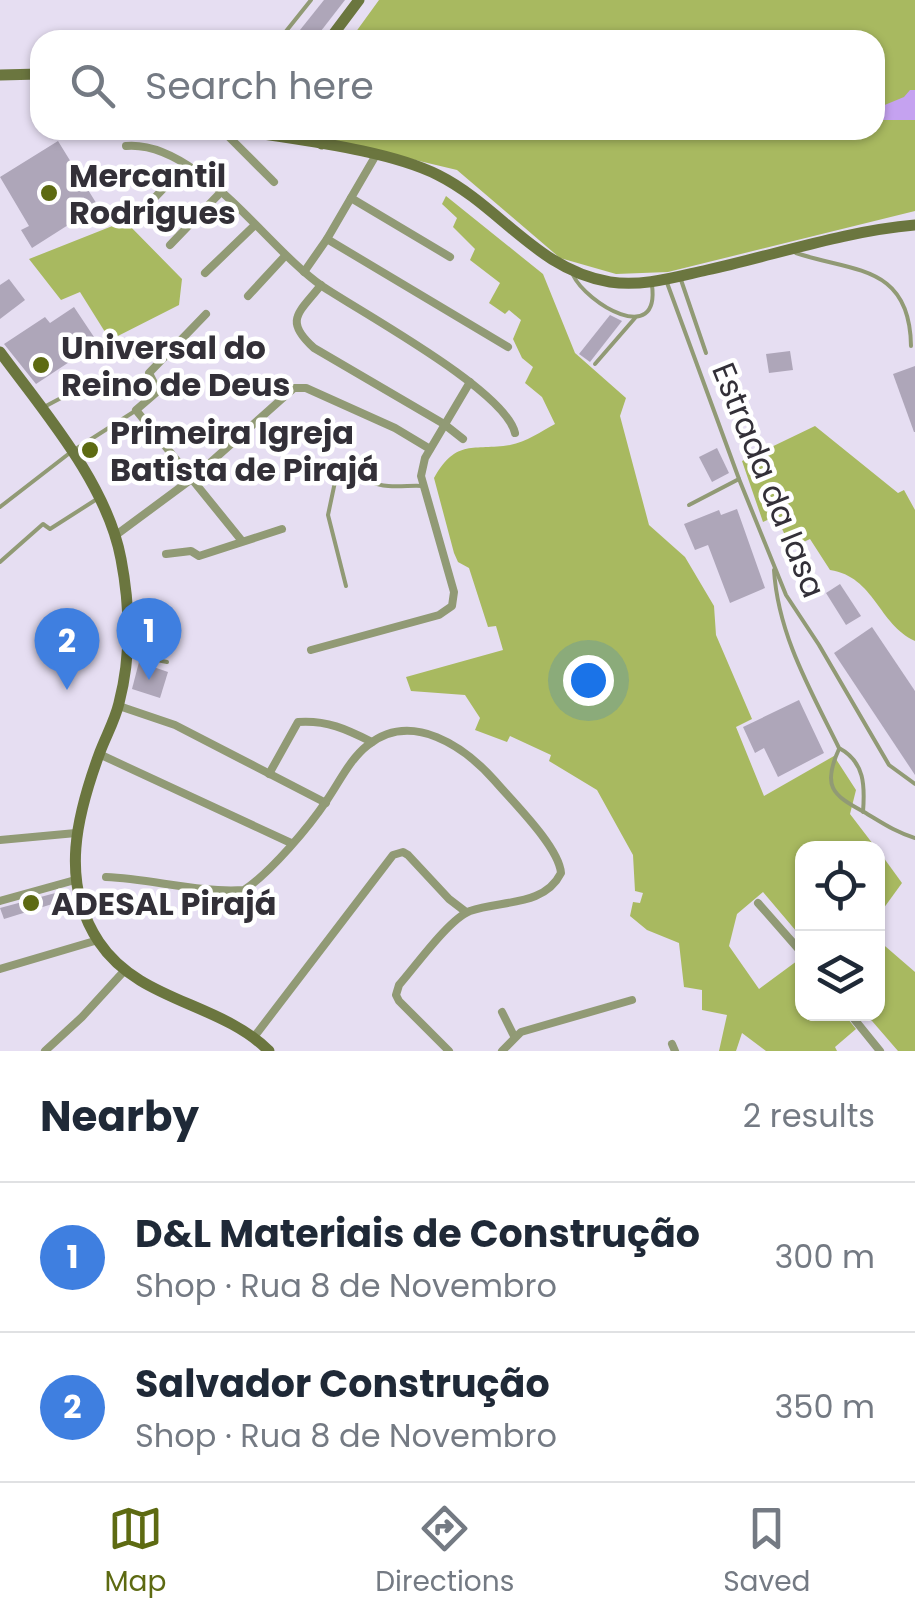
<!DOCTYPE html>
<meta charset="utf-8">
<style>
:root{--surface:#fff;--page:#f2f2f3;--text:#1f2937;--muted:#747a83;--line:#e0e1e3;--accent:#5d6a12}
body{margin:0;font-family:Poppins,sans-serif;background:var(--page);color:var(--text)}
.controls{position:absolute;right:30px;bottom:30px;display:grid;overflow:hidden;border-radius:20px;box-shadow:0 2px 8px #0004}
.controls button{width:90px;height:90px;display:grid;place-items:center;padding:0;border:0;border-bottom:2px solid var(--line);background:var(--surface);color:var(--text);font:50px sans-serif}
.you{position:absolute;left:588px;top:680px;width:35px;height:35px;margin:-25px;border:8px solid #fff;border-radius:50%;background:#1a73e8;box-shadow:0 0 0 15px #1a73e833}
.badge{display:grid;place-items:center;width:65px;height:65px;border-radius:50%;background:var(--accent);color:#fff;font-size:32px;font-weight:700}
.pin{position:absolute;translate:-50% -82px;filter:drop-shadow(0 2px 5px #0008)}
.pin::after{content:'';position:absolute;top:52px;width:35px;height:30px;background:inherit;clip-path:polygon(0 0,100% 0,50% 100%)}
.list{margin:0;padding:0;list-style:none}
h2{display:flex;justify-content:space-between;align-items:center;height:130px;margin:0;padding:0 40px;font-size:42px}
h2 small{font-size:32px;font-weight:400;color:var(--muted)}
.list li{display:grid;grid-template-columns:65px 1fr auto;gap:30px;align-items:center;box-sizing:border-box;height:150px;padding:0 40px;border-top:2px solid var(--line)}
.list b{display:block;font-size:38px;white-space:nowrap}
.list p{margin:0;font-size:32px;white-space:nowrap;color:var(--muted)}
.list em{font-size:32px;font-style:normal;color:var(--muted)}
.icon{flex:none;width:55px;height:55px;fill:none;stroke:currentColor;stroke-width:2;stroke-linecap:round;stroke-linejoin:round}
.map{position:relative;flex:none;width:915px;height:1051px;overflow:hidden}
.search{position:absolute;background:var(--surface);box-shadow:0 2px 8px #0004;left:30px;right:30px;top:30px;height:110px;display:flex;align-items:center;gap:25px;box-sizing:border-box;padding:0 35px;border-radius:30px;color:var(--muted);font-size:38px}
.sheet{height:430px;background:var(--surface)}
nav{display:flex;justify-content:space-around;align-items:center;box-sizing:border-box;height:140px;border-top:2px solid var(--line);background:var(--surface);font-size:28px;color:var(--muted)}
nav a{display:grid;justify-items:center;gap:5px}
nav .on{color:var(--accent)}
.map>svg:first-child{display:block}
.forest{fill:#a8b960}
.water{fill:#c5a2f0}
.building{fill:#aea6b9}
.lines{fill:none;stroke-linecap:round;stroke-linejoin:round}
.service{stroke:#919a75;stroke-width:4}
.minor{stroke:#919a75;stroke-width:8}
.secondary{stroke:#6b763f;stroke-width:11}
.poi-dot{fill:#5d6a12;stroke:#fff;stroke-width:4}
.labels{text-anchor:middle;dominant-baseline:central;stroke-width:9;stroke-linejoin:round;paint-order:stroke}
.poi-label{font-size:32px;font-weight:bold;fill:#333038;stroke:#fff;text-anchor:start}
.street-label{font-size:32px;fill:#333038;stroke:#fff}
</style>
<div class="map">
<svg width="915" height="1051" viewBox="0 0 915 1051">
<rect width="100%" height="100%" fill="#e6def2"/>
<g class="forest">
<polygon points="379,0 915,0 915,211 668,272 616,274 560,258 457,170 327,139 316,130 875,130 875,40 350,40"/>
<path d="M446,196L543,274L575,353L626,398L620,416L649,525L685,557L714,606L716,635L752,719L736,727L764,796L834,756L856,790L850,814L876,848H802V938L763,892L737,914L729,946L759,989L801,958L802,1014H844L856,1029L835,1047L837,1051H766L742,1033L736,1051H719L727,1015L702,1010V990L684,987L679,943L647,930L630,916L633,902L640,903L643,893L635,891L633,855L597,790L549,761L551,755L510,736L507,742L475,730L480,718L465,695L411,691L406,677L503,650L496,626L488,627L469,568L458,562L454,553L434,478C457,438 473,451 510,445C526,442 542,431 555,424L542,397L525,383L533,367L522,358L513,339L521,320L509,310L505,314L489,303L500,283L470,260L475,249L453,227L457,218L442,204Z"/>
<polygon points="125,221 182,279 179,305 110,340 80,292 61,300 29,259"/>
<path d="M815,426L898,493L904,490L915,510V641C878,624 875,577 830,570L810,539L791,548L776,516L763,522L742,461Z"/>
<polygon points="878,850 902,883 878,916"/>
<polygon points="878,940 915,972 915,1051 898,1051 866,1014 878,1014"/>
</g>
<polygon class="water" points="910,90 915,90 915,120 875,120 875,109 904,97"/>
<g class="building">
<polygon points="324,0 345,0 314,40 292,40"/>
<polygon points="58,141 98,206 32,248 21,230 29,226 0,177"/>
<polygon points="9,279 25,300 0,319 0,285"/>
<polygon points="74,307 98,343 36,384 4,344 45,317 50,323"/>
<polygon points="610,315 622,321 590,362 579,354"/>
<polygon points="790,351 793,370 769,373 766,354"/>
<polygon points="915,366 915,432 914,432 893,374"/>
<polygon points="717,448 729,473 712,482 699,457"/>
<polygon points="737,509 765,588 730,603 708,545 695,550 684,524 719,510 721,515"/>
<polygon points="840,584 861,616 846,625 826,593"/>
<polygon points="872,627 915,691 915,775 834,653"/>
<polygon points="139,662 168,672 160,698 132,689"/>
<polygon points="799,700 824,753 778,777 764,748 755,753 743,727"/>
<polygon points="59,892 62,901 4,919 0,908"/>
</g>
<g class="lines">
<g class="service">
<polyline points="279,40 311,0"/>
<path d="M796,253C852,272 910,264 911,346"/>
<path d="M573,275C587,304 660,347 652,285"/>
<polyline points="680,277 706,353"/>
<polyline points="666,280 739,479 786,595 819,645 889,765 915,784"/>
<polyline points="595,364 635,318"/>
<polyline points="44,407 110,372"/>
<polyline points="689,505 739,479"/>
<polyline points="0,507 71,452 135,411"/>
<polyline points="0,562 43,524 50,529 97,499"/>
<path d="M774,570C778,635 811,691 839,748C865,762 865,786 863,812"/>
<path d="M346,586L328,515L339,463C357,461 358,475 372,482C385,489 408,485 422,486"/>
<polyline points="127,654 167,662"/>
<path d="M839,749C822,786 832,795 864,812C881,822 895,832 915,838"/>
</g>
<g class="minor">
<polyline points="222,130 274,182"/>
<path d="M126,146C197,140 267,248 322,286C362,313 505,390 515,433"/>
<polyline points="351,198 450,257"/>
<polyline points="140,213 185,166"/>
<polyline points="327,239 508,347"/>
<polyline points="170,245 220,193"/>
<polyline points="304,272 327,239 376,155"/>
<polyline points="205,273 255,225"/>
<path d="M321,285C299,313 283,320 314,348L444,424L463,439"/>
<polyline points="248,296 285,256"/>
<polyline points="206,314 149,373 158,391 136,410 242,541"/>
<polyline points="116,535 193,478 294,388 306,388 395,428 430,449"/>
<polyline points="166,554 191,551 199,556 282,529"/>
<polyline points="311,650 439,615 452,606 454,592 421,476 425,458 470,382"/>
<polyline points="119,706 175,725 326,803"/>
<polyline points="99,754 291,843"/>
<path d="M269,774L298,722C327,720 346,729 372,742"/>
<polyline points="0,840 76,833"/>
<path d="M106,877C153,879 198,893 244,890C271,872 309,827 327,800C340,781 350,759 368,745C412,710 465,747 495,781C513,802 559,847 561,873C544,907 501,900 470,911C449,919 415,967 399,985L396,995L399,1001L449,1051"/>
<polyline points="0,901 75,880"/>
<polyline points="758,903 802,953"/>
<polyline points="0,969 98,940"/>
<polyline points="502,1012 514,1036"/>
<polyline points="850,1014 880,1051"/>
<polyline points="254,1037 393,855 403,852 408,855 449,899 466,912"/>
<polyline points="672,1044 675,1051"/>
<polyline points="45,1051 82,1017 125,970"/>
<polyline points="502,1051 521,1032 632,1000"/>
</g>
<g class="secondary">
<polyline points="329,40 359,0"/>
<polyline points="0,75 40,74"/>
<path d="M238,130C296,140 386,149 438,175C500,206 537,270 610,282C643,287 675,277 707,270C775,255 845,231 915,225"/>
<polyline points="306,130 322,144"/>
<path d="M0,352C45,413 107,484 121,559C130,606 131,657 119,703C115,720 106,736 100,752C77,814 59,882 99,942C139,1002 220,1002 269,1051"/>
</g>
</g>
<g class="poi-dot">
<circle cx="49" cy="193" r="10"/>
<circle cx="41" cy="365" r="10"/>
<circle cx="90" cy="450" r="10"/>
<circle cx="31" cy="903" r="10"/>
</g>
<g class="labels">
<g class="poi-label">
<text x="69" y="175">Mercantil<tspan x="69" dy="37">Rodrigues</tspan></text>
<text x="61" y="347">Universal do<tspan x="61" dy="37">Reino de Deus</tspan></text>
<text x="110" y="432">Primeira Igreja<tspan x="110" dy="37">Batista de Pirajá</tspan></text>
<text x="51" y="903">ADESAL Pirajá</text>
</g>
<g class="street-label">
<text transform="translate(769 480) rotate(68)">Estrada da Iasa</text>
</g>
</g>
</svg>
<div class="controls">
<button><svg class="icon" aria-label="locate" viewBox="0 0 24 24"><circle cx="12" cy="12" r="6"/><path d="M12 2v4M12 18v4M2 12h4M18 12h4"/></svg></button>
<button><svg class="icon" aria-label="layers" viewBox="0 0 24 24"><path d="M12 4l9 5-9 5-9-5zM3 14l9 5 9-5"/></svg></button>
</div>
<div class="you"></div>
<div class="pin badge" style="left:149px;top:680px;background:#3f7fe0">1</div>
<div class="pin badge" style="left:67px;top:690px;background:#3f7fe0">2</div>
<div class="search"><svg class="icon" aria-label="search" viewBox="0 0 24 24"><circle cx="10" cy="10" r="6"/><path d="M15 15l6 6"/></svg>Search here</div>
</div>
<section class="sheet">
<h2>Nearby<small>2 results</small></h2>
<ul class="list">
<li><span class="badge" style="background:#3f7fe0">1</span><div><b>D&amp;L Materiais de Construção</b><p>Shop · Rua 8 de Novembro</p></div><em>300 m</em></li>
<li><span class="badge" style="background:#3f7fe0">2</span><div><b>Salvador Construção</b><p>Shop · Rua 8 de Novembro</p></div><em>350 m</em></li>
</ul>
</section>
<nav>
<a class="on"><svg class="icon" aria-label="map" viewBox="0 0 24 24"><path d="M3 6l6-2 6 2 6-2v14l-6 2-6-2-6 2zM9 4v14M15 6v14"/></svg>Map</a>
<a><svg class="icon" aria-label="directions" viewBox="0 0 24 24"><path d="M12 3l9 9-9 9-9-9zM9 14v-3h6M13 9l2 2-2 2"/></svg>Directions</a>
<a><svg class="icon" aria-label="saved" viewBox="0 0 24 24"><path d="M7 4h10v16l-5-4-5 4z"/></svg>Saved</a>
</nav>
